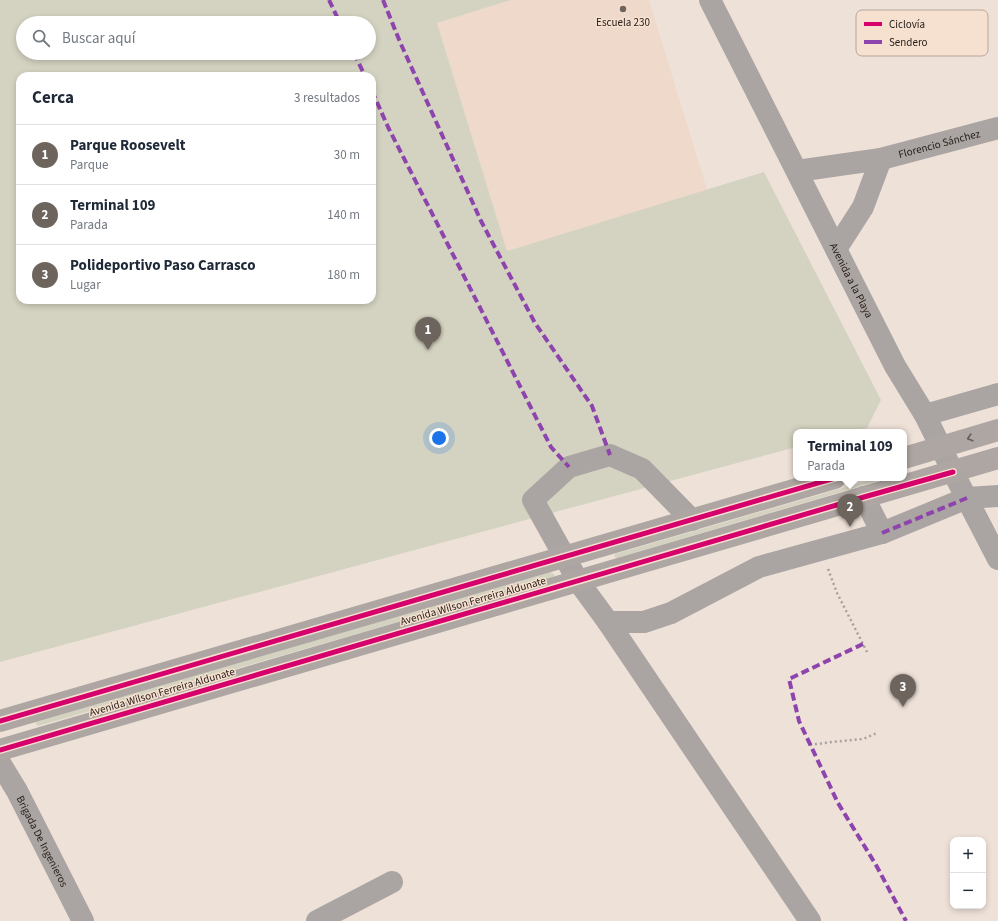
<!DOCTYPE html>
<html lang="es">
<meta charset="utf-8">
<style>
:root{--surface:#fff;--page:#f2f2f3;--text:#1f2937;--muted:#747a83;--line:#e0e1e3;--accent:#6d645d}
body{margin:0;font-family:"Source Sans 3",sans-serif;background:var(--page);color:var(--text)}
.controls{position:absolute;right:12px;bottom:12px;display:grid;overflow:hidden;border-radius:8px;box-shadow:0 2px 6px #0003}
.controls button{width:36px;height:36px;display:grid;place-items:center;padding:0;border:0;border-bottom:1px solid var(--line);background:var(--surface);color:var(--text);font:20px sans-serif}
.you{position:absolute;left:439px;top:438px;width:14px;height:14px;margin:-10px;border:3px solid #fff;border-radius:50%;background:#1a73e8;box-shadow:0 0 0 6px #1a73e833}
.badge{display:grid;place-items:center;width:26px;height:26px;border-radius:50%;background:var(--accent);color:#fff;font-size:13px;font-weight:700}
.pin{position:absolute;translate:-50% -33px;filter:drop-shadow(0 1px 2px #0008)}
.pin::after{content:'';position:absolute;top:21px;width:14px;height:12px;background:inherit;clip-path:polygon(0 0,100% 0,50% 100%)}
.popup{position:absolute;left:793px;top:429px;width:114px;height:52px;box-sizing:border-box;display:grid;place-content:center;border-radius:8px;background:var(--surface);filter:drop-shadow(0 1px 3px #0005);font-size:13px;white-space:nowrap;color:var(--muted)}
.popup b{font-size:15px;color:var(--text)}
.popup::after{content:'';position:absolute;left:50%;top:100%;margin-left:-8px;border:8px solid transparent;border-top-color:var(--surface)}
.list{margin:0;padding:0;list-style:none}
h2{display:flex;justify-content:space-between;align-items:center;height:52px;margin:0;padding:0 16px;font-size:17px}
h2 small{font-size:13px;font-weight:400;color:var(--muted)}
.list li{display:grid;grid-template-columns:26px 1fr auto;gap:12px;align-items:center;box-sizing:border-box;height:60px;padding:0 16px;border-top:1px solid var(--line)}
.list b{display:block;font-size:15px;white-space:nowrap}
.list p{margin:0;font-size:13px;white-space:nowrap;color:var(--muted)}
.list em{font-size:13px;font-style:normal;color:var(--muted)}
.icon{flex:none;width:22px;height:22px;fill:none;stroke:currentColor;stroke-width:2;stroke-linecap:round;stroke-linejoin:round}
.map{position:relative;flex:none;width:998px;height:921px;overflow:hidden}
.search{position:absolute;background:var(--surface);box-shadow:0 2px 6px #0003;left:16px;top:16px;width:360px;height:44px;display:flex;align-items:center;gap:10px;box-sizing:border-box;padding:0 14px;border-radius:22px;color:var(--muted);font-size:15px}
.panel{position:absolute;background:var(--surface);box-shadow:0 2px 6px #0003;left:16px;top:72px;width:360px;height:232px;border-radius:12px}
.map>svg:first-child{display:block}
.built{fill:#efd9ca}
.green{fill:#d4d3c1;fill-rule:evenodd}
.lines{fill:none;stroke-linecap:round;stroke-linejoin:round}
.path{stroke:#a7a19f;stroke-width:2.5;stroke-dasharray:2 3;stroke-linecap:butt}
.minor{stroke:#aaa4a2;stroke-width:22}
.major{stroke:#aea6a2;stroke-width:22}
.quiet{stroke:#8e44ad;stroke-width:4;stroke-dasharray:8 4;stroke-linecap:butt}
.cycleway-casing{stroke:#f6e0d0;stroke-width:8}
.cycleway{stroke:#d6006c;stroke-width:5}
.oneway{stroke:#645c58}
.poi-dot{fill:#6d645d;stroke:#f6e0d0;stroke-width:1.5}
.labels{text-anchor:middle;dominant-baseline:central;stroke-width:3;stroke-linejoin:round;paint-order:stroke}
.poi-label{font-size:11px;fill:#28201b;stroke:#f6e0d0}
.street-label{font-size:11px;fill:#28201b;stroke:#f6e0d0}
.key{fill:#f6e0d0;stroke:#b8a69a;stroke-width:1}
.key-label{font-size:11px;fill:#28201b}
</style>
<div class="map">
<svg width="998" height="921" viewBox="0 0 998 921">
<rect width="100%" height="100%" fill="#eee1d8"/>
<polygon class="built" points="511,0 649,0 707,190 507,251 437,23"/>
<g class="green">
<path d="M0,0H511L437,23L507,251L764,172L881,400L867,428L851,432H796V447L0,662ZM23,23H369V53H23ZM20,76H372V300H20Z"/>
<polygon points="877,478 888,478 617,558 614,556 615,554"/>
<polygon points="550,572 555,575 553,577 38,726 36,724 36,722"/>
</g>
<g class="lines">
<g class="path">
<polyline points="828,569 837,593 867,652"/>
<polyline points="810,745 832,742 863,739 877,733"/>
</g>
<g class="minor">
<path id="s1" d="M710,0L895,366L925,415L953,472L998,559"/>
<path id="s2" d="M797,171L881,159L998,128"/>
<polyline points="836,249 863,207 881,159"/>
<polyline points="925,415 998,394"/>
<polyline points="692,520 642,469 610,455 569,467 533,500 578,581 608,622 810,921"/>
<polyline points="882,533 967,498 998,496"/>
<polyline points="608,622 644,622 671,613 759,567 882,533 864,497"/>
<path id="s3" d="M0,763L17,791L83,921"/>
<polyline points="317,921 392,882"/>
</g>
<g class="major">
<polyline points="904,458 998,430"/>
<polyline points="0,721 835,478"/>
<polyline points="0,750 998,458"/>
</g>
<g class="quiet">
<polyline points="329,0 340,23"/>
<polyline points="383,0 400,42 481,221 535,323 592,406 610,455"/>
<polyline points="354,53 365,76"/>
<polyline points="372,91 388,127 551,447 569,467"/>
<polyline points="882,533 967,498"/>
<polyline points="863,644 789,679 799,721 838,803 876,865 906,921"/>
</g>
<defs>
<g id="cycleway">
<polyline points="0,721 835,478"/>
<polyline points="0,750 864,497 953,472"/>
</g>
</defs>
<use href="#cycleway" class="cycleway-casing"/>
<use href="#cycleway" class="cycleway"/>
</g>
<defs><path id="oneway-chevron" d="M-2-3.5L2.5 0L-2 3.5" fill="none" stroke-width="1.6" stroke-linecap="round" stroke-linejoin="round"/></defs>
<use class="oneway" href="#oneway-chevron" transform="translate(970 438) rotate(163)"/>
<circle class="poi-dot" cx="623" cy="9" r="4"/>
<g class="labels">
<g class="poi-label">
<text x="623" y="22">Escuela 230</text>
</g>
<g class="street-label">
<text stroke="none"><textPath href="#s2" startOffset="145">Florencio Sánchez</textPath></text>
<text stroke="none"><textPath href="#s1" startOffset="314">Avenida a la Playa</textPath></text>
<text transform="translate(473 601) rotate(-16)">Avenida Wilson Ferreira Aldunate</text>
<text transform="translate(162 692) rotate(-16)">Avenida Wilson Ferreira Aldunate</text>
<text stroke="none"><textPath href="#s3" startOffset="89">Brigada De Ingenieros</textPath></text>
</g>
</g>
<rect x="856" y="10" width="132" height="46" rx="6" class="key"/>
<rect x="864" y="22" width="18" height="4" fill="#d6006c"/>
<rect x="864" y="40" width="18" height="4" fill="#8e44ad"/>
<g class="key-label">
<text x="889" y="28">Ciclovía</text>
<text x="889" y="46">Sendero</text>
</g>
</svg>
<div class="controls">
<button>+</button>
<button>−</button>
</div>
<div class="you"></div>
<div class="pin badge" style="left:428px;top:350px">1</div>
<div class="pin badge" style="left:850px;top:527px">2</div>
<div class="popup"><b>Terminal 109</b>Parada</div>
<div class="pin badge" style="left:903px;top:707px">3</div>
<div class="search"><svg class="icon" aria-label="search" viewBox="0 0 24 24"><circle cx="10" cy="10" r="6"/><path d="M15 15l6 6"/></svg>Buscar aquí</div>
<section class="panel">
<h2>Cerca<small>3 resultados</small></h2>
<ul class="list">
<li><span class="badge">1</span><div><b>Parque Roosevelt</b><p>Parque</p></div><em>30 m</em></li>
<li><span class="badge">2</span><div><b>Terminal 109</b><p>Parada</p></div><em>140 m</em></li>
<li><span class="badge">3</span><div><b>Polideportivo Paso Carrasco</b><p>Lugar</p></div><em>180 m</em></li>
</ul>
</section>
</div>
